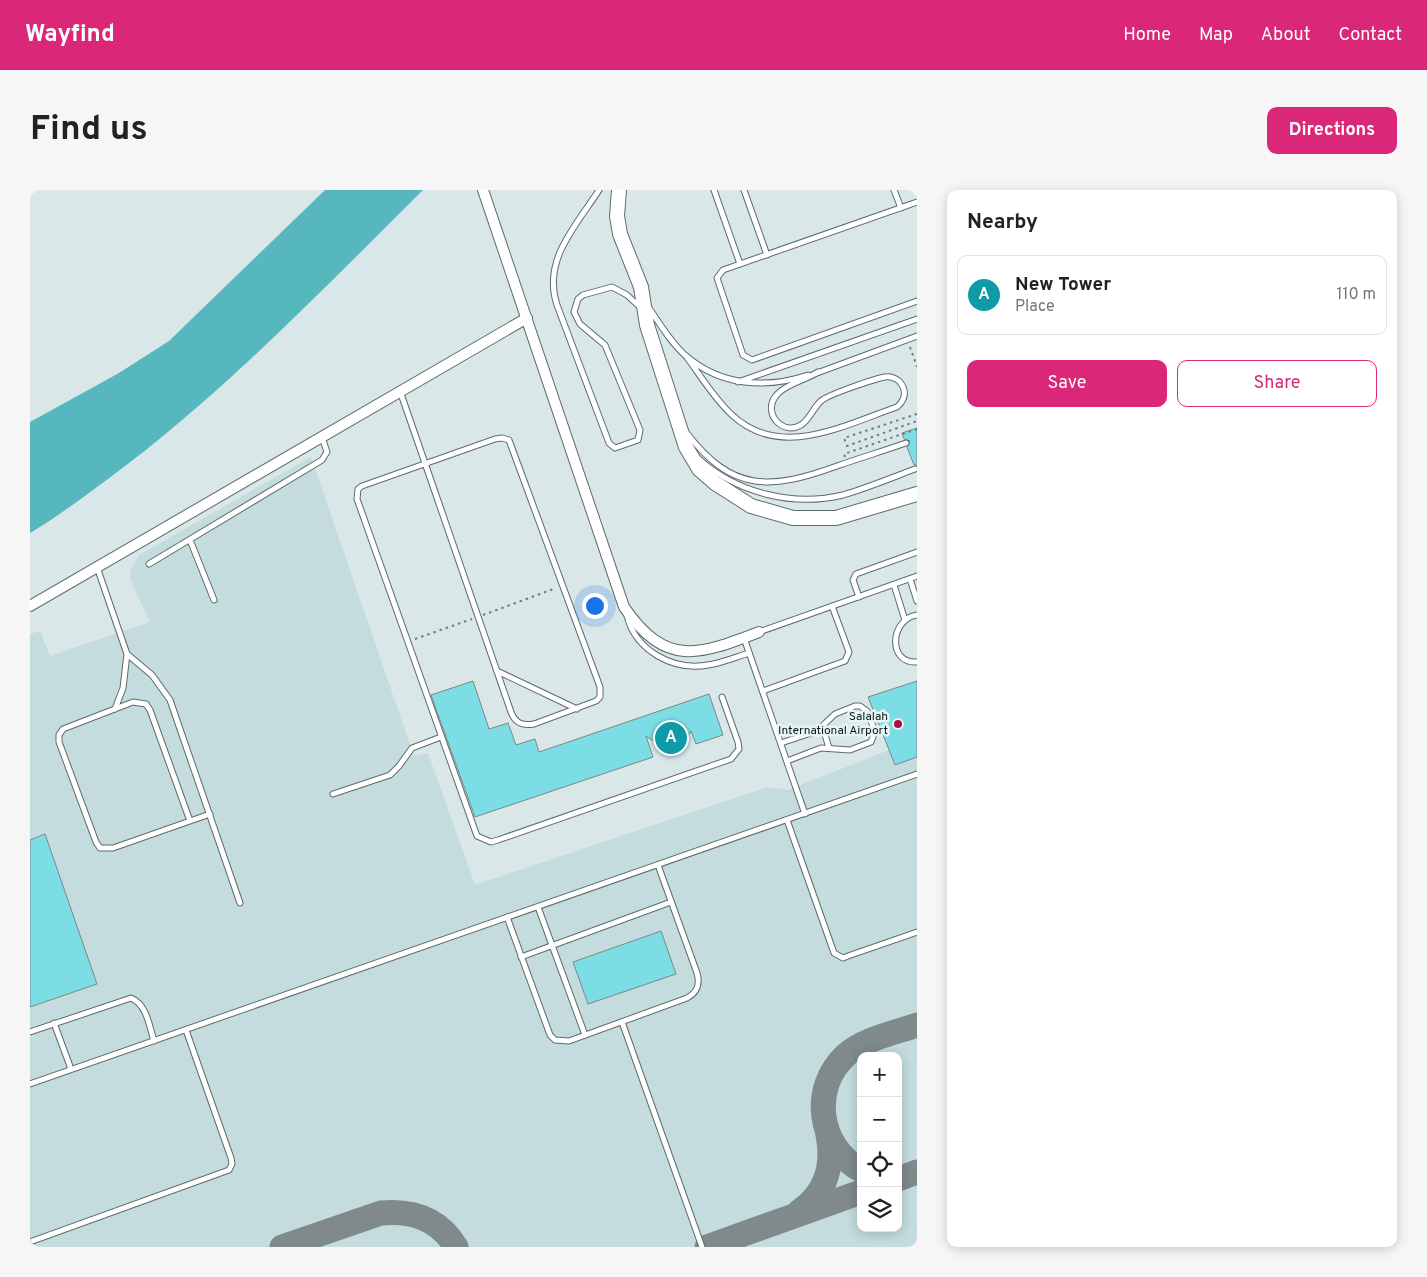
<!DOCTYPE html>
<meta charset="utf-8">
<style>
:root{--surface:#fff;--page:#f6f6f6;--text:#222;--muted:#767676;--line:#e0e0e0;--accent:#db2777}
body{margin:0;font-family:Overpass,sans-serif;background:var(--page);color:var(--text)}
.controls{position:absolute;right:15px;bottom:15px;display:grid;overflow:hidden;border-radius:10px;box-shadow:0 2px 12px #0003}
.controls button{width:45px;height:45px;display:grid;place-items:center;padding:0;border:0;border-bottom:1px solid var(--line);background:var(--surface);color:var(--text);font:25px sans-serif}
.you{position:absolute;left:564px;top:415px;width:18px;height:18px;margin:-12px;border:4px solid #fff;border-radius:50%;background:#1a73e8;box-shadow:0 0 0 8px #1a73e833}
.badge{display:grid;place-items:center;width:32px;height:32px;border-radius:50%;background:var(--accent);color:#fff;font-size:16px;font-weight:700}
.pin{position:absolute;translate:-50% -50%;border:2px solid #fff;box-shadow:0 1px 5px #0006}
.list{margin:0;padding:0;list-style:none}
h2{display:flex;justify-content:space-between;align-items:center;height:65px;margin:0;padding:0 20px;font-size:21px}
h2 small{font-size:16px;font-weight:400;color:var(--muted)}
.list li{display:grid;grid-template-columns:32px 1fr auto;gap:15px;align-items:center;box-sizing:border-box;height:80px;margin:0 10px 10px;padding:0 10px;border:1px solid var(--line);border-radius:10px}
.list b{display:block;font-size:19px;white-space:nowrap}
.list p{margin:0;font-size:16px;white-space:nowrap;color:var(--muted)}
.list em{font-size:16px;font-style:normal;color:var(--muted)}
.actions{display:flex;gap:10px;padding:15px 20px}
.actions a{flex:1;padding:11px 0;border:1px solid var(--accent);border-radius:10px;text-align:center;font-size:18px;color:var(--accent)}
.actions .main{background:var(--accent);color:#fff}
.icon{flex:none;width:28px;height:28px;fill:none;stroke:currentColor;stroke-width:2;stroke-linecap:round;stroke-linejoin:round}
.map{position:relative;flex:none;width:887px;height:1057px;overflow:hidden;border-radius:10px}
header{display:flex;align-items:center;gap:30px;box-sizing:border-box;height:70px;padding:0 25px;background:var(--accent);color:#fff}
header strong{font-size:24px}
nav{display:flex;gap:28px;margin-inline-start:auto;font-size:18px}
.intro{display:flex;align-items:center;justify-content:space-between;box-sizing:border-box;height:120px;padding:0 30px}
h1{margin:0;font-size:35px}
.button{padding:12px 22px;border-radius:10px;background:var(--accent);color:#fff;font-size:18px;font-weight:700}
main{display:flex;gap:30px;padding:0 30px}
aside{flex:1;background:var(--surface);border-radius:10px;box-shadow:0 2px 12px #0003}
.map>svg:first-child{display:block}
.built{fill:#c4dcdd;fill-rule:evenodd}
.water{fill:#57b7bf}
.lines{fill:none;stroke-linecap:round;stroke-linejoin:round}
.taxiway{stroke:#808a8a;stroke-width:25}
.building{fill:#7ddde4;stroke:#7b8889}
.service-casing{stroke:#5e6b6c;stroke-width:7}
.minor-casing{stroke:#5e6b6c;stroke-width:12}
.tertiary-casing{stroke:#5e6b6c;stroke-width:16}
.path{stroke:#727b7c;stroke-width:2;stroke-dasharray:2.5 4;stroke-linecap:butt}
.service{stroke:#fff;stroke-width:5}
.minor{stroke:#fff;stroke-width:10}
.tertiary{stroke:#fff;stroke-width:14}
.poi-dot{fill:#a81242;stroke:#e6f4f5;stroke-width:2}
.labels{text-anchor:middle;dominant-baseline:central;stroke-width:5;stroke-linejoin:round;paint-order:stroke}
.poi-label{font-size:12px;fill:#111616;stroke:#e6f4f5;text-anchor:end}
</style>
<header>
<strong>Wayfind</strong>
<nav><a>Home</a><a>Map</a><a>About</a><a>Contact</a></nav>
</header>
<div class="intro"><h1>Find us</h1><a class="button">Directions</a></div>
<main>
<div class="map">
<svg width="887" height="1057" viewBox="0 0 887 1057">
<rect width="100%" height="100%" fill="#d9e7e8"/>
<path class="built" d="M281,267L384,566L398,563L445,695L738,597L758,600L859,560L838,507L887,491V1057H0V444L10,441L20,466L120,432L100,389V381L109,365ZM831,866H868V1038H831Z"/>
<path class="water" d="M295,0H393C292,100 193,204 78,289C52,308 27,327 0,343V232L89,183L139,151Z"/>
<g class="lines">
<g class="taxiway">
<path d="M831,980C788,957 780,898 816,865C834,849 864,843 887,835"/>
<polyline points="868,989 887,982"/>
<path d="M770,1021C796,1003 804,975 798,945"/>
<path d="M252,1057L351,1023C383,1020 409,1029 426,1057"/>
<polyline points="677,1057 831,1002"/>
</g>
</g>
<g class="building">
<polygon points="887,238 887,275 884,275 877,257 880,251 874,249 872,243"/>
<polygon points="443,491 459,539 478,533 486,555 505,549 509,562 679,504 693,545 666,554 661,541 652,557 640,562 616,546 623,567 445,627 401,505"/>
<polygon points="887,491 887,567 865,575 838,507"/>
<polygon points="15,644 67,794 0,817 0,650"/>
<polygon points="631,741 646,784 558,814 543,772"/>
</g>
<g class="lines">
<defs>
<g id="service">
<path d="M569,0C546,36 512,70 527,115L579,253L585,258L608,250L610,240L575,155L550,134L544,122L548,109L553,105L582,97L597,105L610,117"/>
<polyline points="684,0 710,74"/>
<polyline points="714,0 737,65"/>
<polyline points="864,0 871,18"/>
<polyline points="887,12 693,80 687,88 713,165 722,170 887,111"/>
<path d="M619,118C630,134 641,153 656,166C691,196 736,199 778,185"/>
<path d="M656,166C670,185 683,207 701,224C750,271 814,235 867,217C876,209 877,200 869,191C865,188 860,186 855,187C844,189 797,205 791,211C783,218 780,229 771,235C753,246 733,224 745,207C753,195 776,190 788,182"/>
<polyline points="787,183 887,146"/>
<polyline points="708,192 887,129"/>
<path d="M370,201L405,302L481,522C485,533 492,536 504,534L566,511L570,507V497L479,250L472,248L465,249L332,296L328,299L327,309L447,646L461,652L468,650L701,569L709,559L708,552L692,507"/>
<path d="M656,242C702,303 741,300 807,276C830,268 853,261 876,253"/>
<path d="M669,269C707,303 763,317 813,305C837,298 861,288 885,279"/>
<polyline points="160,350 184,410"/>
<polyline points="119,374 292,270 297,262 292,247"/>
<polyline points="67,377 97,464 93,498 85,519"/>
<polyline points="880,389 887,411"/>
<polyline points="864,395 875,430"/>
<polyline points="829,407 823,390 826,384 887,362"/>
<path d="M887,425C860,429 857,474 887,472"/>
<path d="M597,426C606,461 643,481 678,475C692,473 706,467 719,463"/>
<polyline points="729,442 887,386"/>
<polyline points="714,448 775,624"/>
<polyline points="97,464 122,485 140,510 210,713"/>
<polyline points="467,481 547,519"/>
<polyline points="733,501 815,471 819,462 802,416"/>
<polyline points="793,538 799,558"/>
<polyline points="751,553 787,541 805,524 825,516 830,516 837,521 845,541 841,552 820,560 791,558 757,571"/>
<polyline points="303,604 360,585 369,576 382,558 411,547"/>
<polyline points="757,630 804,763 813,768 818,766 887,742"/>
<polyline points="160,631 120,520 116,514 103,512 33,539 29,545 29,552 66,652 70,658 83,658 180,624"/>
<polyline points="508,717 555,845"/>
<path d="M477,727L520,845L525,850L539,851L657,808C668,802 670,794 667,783L628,675"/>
<polyline points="491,767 641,712"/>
<polyline points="592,832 672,1057"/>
<polyline points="24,833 41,879"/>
<path d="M0,842L101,808C117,815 119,835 124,851"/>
<polyline points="0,894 887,584"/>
<polyline points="0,1052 199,980 202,974 201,968 156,840"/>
</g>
<g id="minor">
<path d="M453,0L594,417C636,478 669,465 729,442"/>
<polyline points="0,416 497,128"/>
</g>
<polyline id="tertiary" points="589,0 587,26 590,44 611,97 617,135 656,257 669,279 685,293 721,316 763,328 806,328 887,304"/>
</defs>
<use href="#service" class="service-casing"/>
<use href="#minor" class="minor-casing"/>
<use href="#tertiary" class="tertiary-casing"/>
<g class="path">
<polyline points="880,157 887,177"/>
<polyline points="887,224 814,248 817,256 887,231"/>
<polyline points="815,267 814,264 887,239"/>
<polyline points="453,425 526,398"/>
<polyline points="385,449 442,429"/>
</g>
<use href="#service" class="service"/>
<use href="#minor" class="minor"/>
<use href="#tertiary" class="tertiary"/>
</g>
<circle class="poi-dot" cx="868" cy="534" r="5"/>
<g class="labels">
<g class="poi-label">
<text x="858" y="527">Salalah<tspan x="858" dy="14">International Airport</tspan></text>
</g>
</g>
</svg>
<div class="controls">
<button>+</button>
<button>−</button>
<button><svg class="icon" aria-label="locate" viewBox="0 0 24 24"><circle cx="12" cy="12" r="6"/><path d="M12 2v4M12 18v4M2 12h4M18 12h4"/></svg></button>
<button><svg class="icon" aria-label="layers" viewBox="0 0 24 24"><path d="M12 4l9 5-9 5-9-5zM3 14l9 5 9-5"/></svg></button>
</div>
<div class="you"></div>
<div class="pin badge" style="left:641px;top:548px;background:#0f9aa8">A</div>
</div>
<aside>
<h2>Nearby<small></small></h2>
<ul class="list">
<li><span class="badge" style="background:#0f9aa8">A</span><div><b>New Tower</b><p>Place</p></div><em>110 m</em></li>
</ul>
<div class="actions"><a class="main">Save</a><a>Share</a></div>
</aside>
</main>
